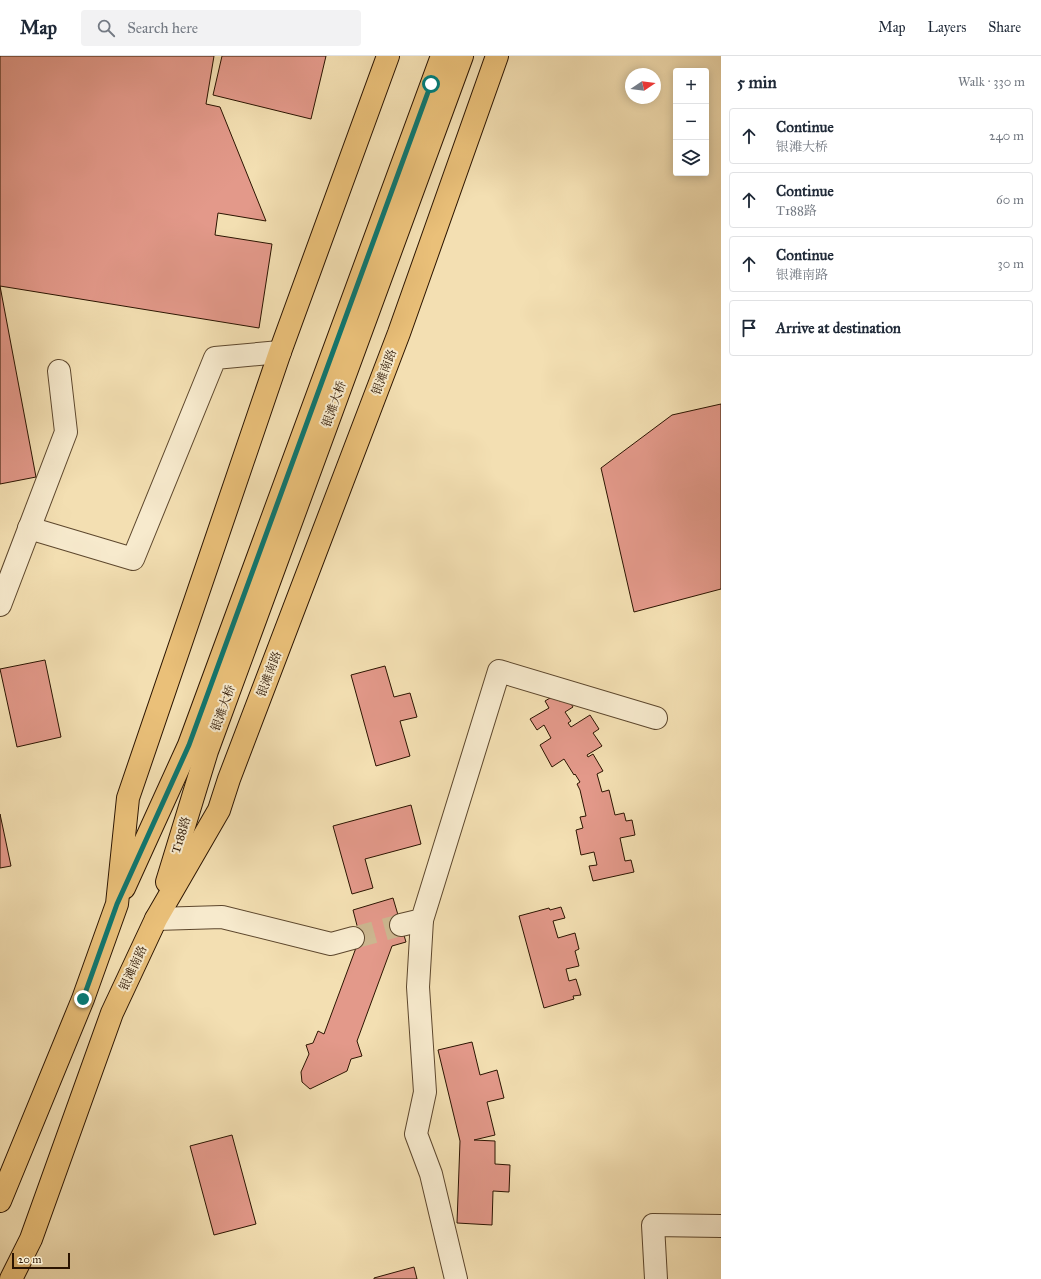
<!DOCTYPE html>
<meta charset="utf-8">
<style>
:root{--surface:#fff;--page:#f2f2f3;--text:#1f2937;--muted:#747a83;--line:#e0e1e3}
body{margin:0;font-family:"IM FELL Great Primer","Noto Serif SC",serif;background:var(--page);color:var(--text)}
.controls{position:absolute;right:12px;top:12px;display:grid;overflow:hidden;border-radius:4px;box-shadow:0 2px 10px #0003}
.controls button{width:36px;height:36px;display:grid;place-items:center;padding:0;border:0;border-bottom:1px solid var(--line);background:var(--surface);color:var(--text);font:20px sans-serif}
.compass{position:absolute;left:625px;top:12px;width:36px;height:36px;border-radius:50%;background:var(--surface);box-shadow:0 2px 10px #0003;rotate:77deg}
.scale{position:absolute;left:12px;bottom:10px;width:58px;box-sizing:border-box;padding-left:4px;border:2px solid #2b1401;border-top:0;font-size:11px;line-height:14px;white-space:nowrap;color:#2b1401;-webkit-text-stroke:3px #f7eacd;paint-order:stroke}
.stop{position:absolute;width:12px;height:12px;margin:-9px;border:3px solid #0f766e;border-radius:50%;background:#fff}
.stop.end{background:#0f766e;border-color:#fff;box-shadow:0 1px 4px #0008}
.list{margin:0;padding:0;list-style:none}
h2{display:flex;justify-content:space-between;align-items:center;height:52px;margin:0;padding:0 16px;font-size:17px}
h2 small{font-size:13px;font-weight:400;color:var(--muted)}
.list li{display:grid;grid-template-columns:26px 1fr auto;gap:12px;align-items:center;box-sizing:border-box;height:56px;margin:0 8px 8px;padding:0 8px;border:1px solid var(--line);border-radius:4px}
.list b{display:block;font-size:15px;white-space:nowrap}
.list p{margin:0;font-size:13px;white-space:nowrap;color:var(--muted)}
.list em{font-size:13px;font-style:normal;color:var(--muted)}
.icon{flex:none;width:22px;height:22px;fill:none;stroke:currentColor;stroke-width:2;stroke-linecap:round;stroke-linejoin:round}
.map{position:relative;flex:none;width:721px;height:1223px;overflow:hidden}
header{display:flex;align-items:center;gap:24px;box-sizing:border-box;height:56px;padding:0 20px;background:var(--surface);border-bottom:1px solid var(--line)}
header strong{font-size:19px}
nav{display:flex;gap:22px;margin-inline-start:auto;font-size:14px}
.search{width:280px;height:36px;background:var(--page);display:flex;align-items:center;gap:10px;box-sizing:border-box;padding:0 14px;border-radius:4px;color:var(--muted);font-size:15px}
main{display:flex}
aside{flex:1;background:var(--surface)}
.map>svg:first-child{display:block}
.building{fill:#e3998a;stroke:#2b1401}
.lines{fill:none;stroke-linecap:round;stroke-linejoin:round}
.minor-tunnel{stroke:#cbb68f;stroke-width:22;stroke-dasharray:22 11;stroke-linecap:butt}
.minor-casing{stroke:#5d472d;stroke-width:24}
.major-casing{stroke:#2b1401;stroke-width:24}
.minor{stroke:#f7eacd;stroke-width:22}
.major{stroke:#eac079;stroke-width:22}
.route{stroke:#0f766e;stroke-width:5}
.labels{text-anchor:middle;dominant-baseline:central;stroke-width:4;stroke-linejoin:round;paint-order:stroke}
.street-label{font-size:12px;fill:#2b1401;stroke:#f7eacd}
</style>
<header>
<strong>Map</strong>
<div class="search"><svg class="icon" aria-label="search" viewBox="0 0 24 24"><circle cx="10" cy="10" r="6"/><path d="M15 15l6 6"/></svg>Search here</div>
<nav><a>Map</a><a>Layers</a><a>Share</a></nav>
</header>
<main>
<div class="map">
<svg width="721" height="1223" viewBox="0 0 721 1223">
<rect width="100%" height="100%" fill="#f3dfb2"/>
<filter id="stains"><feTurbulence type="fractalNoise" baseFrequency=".005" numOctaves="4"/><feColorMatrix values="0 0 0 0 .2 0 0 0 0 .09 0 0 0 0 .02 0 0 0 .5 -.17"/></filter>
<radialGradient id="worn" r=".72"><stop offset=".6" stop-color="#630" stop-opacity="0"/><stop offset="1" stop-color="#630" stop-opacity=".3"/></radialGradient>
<g class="building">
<polygon points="0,0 214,0 206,48 220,51 266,165 218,157 215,179 272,188 259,272 0,230"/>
<polygon points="222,0 326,0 311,63 213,39"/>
<polygon points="0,230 36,421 0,428"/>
<polygon points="721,348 721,533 634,556 601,412 672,359"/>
<polygon points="45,604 61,681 17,691 0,613"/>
<polygon points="385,610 394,641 410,637 417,661 400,665 410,700 376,710 351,619"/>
<polygon points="555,639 559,645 567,641 573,651 565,656 571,665 568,667 571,671 590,659 599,673 593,677 602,690 587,699 588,701 593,698 603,715 597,718 602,736 609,734 615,759 624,757 626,765 632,764 635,779 620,782 625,805 631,804 634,816 593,825 589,810 597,809 594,796 581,799 576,774 583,772 580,761 586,760 580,734 577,728 580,726 575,718 574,719 564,703 552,711 540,689 551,682 544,669 537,674 530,663 549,652 545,645"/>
<polygon points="411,749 421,788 365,803 373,832 352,838 333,770"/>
<polygon points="0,758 11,810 0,812"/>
<polygon points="393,842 406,886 392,890 357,985 362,1000 351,1003 347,1015 310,1033 302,1026 301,1016 309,998 306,989 313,987 318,975 324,978 360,881 353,854"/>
<polygon points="561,851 565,862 553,865 558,882 575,877 579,893 575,895 579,910 566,913 569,925 576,923 581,939 573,940 574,943 544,952 519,860 549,852 550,854"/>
<polygon points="472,986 480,1019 497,1014 504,1042 487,1046 495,1079 474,1084 495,1085 495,1108 510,1109 509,1136 493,1135 492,1169 457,1167 460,1085 438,994"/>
<polygon points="232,1079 256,1168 214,1179 190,1090"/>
<polygon points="414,1211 417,1223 374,1223 374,1222"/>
</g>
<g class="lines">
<polyline class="minor-tunnel" points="353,882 401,869"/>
<defs>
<g id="minor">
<polyline points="29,472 133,503 215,302 280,296"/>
<polyline points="0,549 66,376 59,315"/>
<polyline points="156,863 222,861 331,888 353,882"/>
<polyline points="422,864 418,931 425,1036 416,1078 431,1118 456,1223"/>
<polyline points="401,869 422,864 499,615 656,662"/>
<polyline points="656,1223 653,1169 721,1170"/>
</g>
<g id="major">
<polyline points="167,826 207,695 462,0"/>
<polyline points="124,832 189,689 442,0"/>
<polyline points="0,1145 83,943 117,848 128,742 280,296 388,0"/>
<polyline points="11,1223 31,1183 112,957 156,863 219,754 229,723 399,277 497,0"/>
</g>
</defs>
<use href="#minor" class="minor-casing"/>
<use href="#major" class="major-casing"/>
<use href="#minor" class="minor"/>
<use href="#major" class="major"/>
</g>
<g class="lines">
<polyline class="route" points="83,943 117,848 189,689 431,28"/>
</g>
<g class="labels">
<g class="street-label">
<text transform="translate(384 316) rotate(-69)">银滩南路</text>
<text transform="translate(334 348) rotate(-70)">银滩大桥</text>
<text transform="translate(269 618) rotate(-69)">银滩南路</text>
<text transform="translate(223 652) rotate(-70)">银滩大桥</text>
<text transform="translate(181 779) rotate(-73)">T188路</text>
<text transform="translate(133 912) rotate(-65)">银滩南路</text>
</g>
</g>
<rect width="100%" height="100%" filter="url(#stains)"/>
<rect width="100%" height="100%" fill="url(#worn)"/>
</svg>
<div class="controls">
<button>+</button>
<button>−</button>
<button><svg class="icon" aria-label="layers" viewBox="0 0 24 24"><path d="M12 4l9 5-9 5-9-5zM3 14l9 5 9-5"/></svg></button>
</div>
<svg class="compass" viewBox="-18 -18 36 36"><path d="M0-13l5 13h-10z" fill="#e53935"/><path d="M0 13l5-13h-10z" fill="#747a83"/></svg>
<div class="scale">20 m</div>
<div class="stop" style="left:431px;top:28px"></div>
<div class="stop end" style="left:83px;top:943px"></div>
</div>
<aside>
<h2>5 min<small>Walk · 330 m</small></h2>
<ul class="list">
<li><svg class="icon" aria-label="ahead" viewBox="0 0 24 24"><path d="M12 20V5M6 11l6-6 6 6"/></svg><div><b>Continue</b><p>银滩大桥</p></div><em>240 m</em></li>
<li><svg class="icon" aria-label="ahead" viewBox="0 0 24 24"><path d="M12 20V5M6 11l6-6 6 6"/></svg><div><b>Continue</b><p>T188路</p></div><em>60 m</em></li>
<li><svg class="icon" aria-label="ahead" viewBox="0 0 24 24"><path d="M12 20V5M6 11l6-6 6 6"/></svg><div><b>Continue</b><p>银滩南路</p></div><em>30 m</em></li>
<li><svg class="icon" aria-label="arrive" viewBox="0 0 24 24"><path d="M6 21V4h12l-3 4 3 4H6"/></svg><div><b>Arrive at destination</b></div></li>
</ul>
</aside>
</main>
